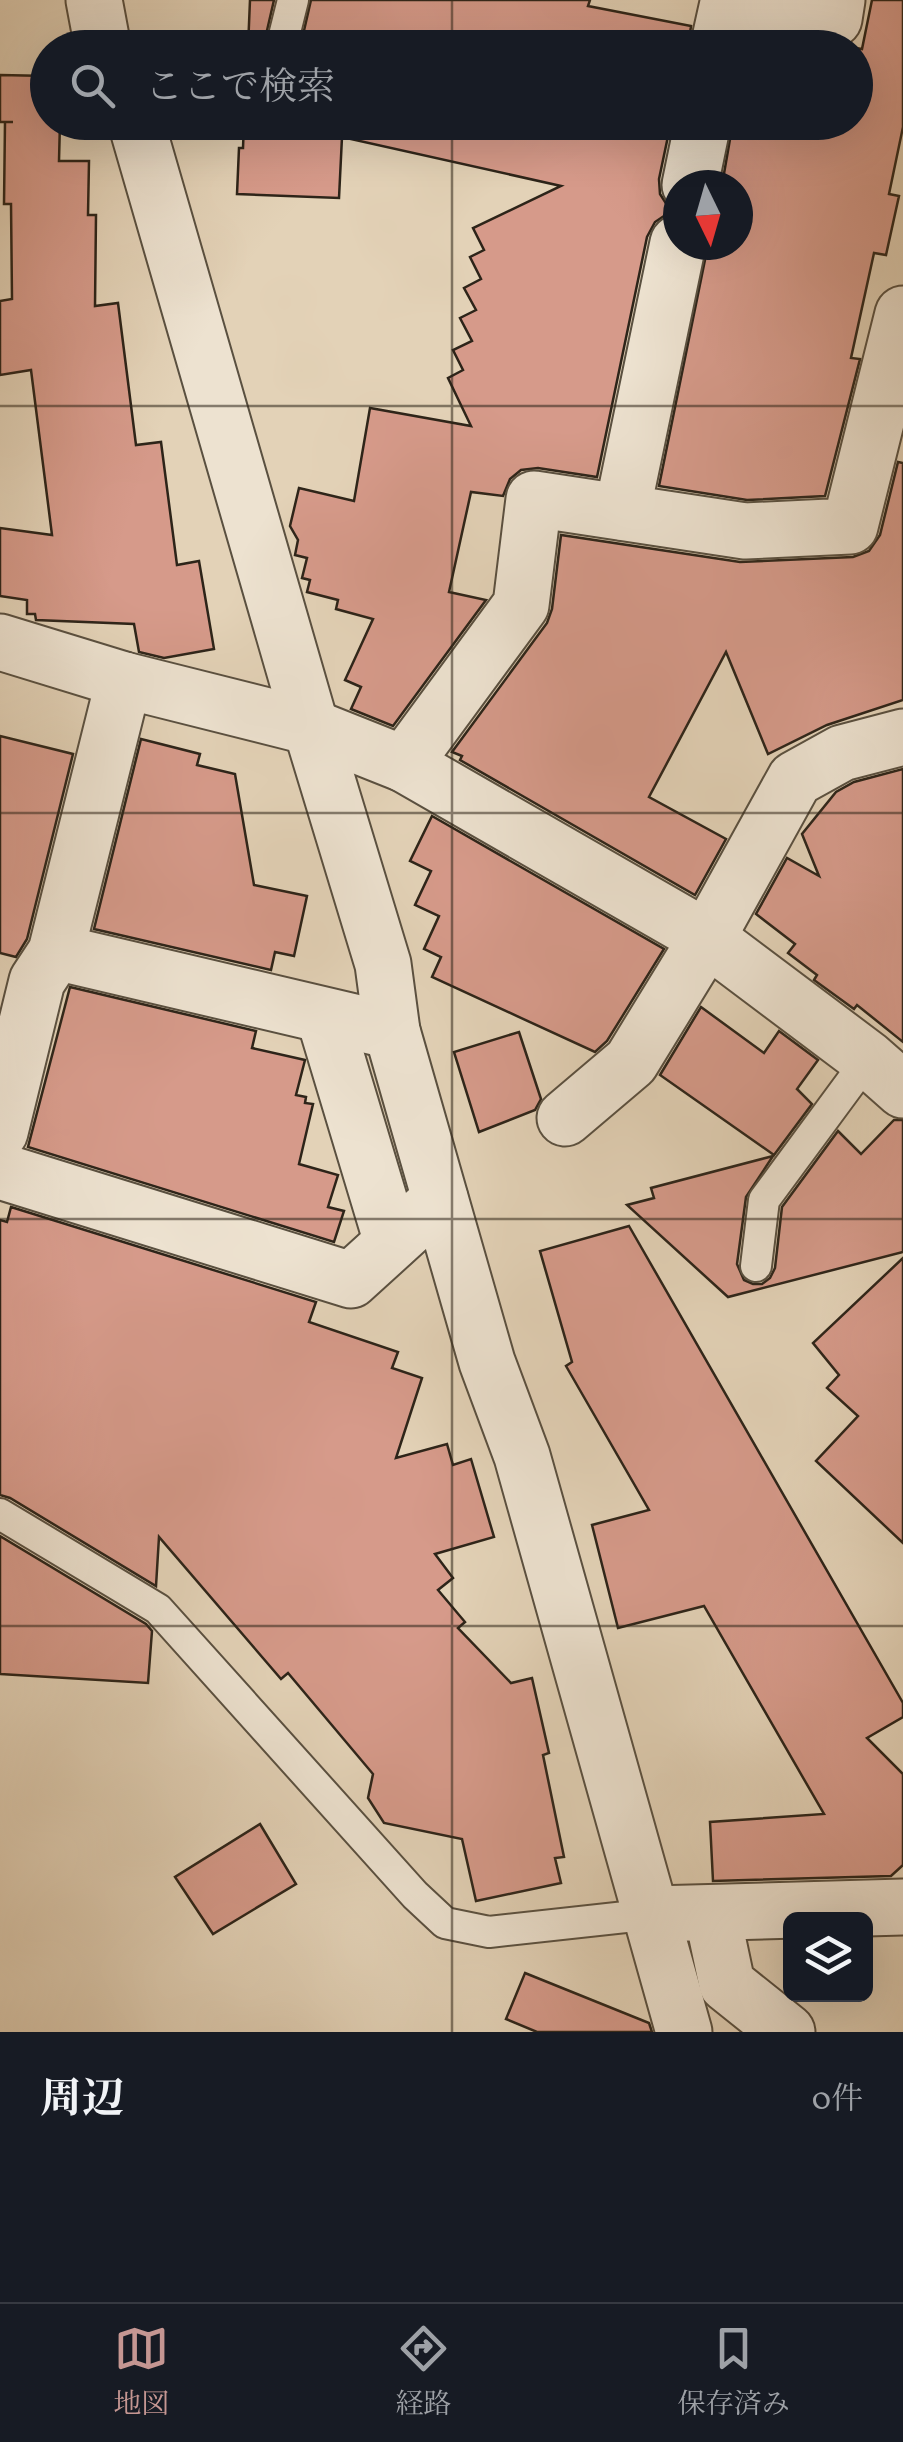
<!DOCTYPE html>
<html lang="ja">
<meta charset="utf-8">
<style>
:root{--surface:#171b24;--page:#242831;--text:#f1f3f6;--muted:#9ea1a6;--line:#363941;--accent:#c59692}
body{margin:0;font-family:Vollkorn,"Noto Serif JP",serif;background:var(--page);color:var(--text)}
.controls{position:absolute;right:30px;bottom:30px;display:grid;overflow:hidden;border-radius:15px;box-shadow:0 10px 40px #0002}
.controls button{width:90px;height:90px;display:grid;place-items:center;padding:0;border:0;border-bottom:2px solid var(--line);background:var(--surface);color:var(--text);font:50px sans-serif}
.compass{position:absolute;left:663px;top:170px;width:90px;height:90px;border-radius:50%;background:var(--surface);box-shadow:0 10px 40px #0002;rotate:175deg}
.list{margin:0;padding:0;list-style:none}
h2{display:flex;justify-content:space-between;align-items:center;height:130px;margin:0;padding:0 40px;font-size:42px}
h2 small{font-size:32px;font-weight:400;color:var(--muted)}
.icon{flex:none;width:55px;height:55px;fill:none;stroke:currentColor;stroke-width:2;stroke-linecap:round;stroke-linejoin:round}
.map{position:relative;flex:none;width:903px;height:2032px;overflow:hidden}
.search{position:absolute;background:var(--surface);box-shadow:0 10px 40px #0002;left:30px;right:30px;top:30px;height:110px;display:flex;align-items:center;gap:25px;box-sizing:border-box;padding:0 35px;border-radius:55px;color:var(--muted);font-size:38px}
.sheet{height:270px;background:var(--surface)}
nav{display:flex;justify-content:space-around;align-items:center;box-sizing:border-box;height:140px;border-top:2px solid var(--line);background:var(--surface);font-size:28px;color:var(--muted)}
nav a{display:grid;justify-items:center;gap:5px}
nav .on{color:var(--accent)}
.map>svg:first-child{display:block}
.building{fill:#d69a8a;stroke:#2d2419;stroke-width:2.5}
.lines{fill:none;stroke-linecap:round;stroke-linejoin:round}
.lane-casing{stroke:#5a5040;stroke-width:34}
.street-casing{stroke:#5a5040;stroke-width:59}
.lane{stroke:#ede2d0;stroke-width:30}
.street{stroke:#ede2d0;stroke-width:55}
.grid{fill:none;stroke:#2d2419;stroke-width:2.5;stroke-opacity:0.55}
</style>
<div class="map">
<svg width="903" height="2032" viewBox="0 0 903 2032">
<rect width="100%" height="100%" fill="#e3d2b7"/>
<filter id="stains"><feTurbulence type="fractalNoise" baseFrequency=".002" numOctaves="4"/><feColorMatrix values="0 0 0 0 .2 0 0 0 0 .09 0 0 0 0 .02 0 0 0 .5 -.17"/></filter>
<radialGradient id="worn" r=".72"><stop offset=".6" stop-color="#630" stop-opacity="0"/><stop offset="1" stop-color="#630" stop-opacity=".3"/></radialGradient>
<g class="building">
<polygon points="250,0 274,0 263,48 248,48"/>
<polygon points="311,0 590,0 588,6 691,26 688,48 300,48"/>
<polygon points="872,0 903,0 903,127 889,194 899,196 886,255 874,253 851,358 860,359 825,496 747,500 659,486 708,245 738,245 738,185 722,185 733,122 856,122 856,48 862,49"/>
<polygon points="752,38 813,48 750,48"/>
<polygon points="0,75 48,76 48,122 60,122 59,161 89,161 88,215 96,215 95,306 118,303 136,445 161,442 177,565 199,561 214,649 164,658 139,652 134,624 36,620 35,614 27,614 27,600 0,596 0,528 52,535 31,370 0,375 0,301 12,299 11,204 4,204 5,122 13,122 0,122"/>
<polygon points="244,122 671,122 659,179 660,194 669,208 678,213 667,214 655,222 647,237 597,477 538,468 521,470 510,479 503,496 471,492 449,592 486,600 393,726 351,709 361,687 345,680 373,619 336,609 338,600 307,592 310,580 302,578 307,558 295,555 298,540 290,526 299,488 354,501 370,408 471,426 448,378 463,370 453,350 472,341 460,318 476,310 464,288 481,279 470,257 484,250 473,228 561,186 342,137 339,198 237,194 239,148 243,148"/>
<polygon points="898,462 903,463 903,700 827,725 768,754 726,652 649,797 726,839 695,895 460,760 462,756 452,752 547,623 552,609 561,535 740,562 853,557 869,551 880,535"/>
<polygon points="0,736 73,754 27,939 16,957 0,953"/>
<polygon points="141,739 200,754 197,765 235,774 254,885 307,896 294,956 275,952 271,970 94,929"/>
<polygon points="903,769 903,1042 857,1005 854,1009 814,980 817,975 788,953 795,944 756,914 787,858 819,876 802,834 836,792 854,782"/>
<polygon points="432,816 664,949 607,1041 595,1052 432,977 441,957 424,949 439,916 415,905 431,871 410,861"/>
<polygon points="70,987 256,1031 252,1048 305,1060 296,1095 306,1097 305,1103 313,1104 299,1164 338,1175 328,1207 344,1211 334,1242 28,1147"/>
<polygon points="701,1007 764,1053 779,1031 818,1060 797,1089 812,1104 774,1155 660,1075"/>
<polygon points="519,1032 541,1099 535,1110 479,1132 454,1052"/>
<polygon points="894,1120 903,1120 903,1252 728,1297 627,1205 654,1198 651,1188 773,1156 746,1197 737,1264 744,1280 753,1284 762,1284 770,1278 775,1268 782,1207 838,1131 861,1154"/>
<polygon points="11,1207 316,1302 309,1322 398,1352 392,1368 422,1378 396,1458 447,1444 453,1465 471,1459 494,1537 435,1554 453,1578 438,1590 465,1622 458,1628 511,1683 532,1678 549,1753 543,1755 564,1857 555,1858 561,1883 476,1901 462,1839 384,1823 368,1798 373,1774 288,1673 281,1679 159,1537 156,1586 10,1498 0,1495 0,1220 7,1222"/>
<polygon points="629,1226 903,1703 903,1717 867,1738 903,1774 903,1865 891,1876 713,1881 710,1822 824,1814 704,1606 618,1628 592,1525 649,1510 566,1366 572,1362 540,1251"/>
<polygon points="903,1258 903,1543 816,1461 858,1416 827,1388 839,1375 813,1343"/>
<polygon points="0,1536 146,1624 152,1631 148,1683 0,1674"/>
<polygon points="260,1824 296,1884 213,1934 175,1877"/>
<polygon points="525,1973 649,2023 652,2032 537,2032 506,2019"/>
</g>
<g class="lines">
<defs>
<g id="lane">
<polyline points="281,48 293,0"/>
<polyline points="756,1266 764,1200 868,1059"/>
<polyline points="0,1514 158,1609 415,1895 445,1923 489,1932 653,1914"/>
</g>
<g id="street">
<polyline points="94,0 103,48"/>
<polyline points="718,48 728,3 834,19 837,0"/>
<polyline points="136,122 311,727 383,964 392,1031 487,1362 522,1456 684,2032"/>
<polyline points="690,185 703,122"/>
<polyline points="622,512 678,243"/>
<polyline points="0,642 124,680 311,727 404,764 707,938 868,1059 903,1090"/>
<polyline points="404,764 521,605 534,499 745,531 850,526 903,314"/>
<polyline points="56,952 392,1031"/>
<polyline points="324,1016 392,1242"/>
<polyline points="565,1118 631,1062 707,938 795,779 842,753 903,737"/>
<polyline points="0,1132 37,981 56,952 124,680"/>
<polyline points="0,1171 351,1280 440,1199"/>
<polyline points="712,1913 727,1984 787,2032"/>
<polyline points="653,1914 903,1907"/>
</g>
</defs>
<use href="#lane" class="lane-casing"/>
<use href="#street" class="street-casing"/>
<use href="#lane" class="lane"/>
<use href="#street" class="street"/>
</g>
<path class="grid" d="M452,0V48M452,122V2032M0,406H903M0,813H903M0,1219H903M0,1626H903"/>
<rect width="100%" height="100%" filter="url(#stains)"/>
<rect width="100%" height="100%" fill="url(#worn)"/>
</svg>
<div class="controls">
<button><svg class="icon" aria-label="layers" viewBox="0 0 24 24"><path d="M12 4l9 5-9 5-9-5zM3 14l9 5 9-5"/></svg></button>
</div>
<svg class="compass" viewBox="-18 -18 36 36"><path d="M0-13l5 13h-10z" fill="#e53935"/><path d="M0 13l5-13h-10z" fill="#9ea1a6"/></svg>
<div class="search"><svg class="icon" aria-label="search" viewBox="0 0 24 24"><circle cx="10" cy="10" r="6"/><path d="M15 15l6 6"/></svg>ここで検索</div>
</div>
<section class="sheet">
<h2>周辺<small>0件</small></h2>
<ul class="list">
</ul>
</section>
<nav>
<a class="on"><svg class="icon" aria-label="map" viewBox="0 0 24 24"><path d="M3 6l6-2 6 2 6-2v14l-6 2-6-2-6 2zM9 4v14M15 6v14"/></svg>地図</a>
<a><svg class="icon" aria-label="directions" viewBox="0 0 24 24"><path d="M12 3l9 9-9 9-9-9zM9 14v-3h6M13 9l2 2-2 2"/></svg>経路</a>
<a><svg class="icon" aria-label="saved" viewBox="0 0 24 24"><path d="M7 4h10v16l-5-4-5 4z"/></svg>保存済み</a>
</nav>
